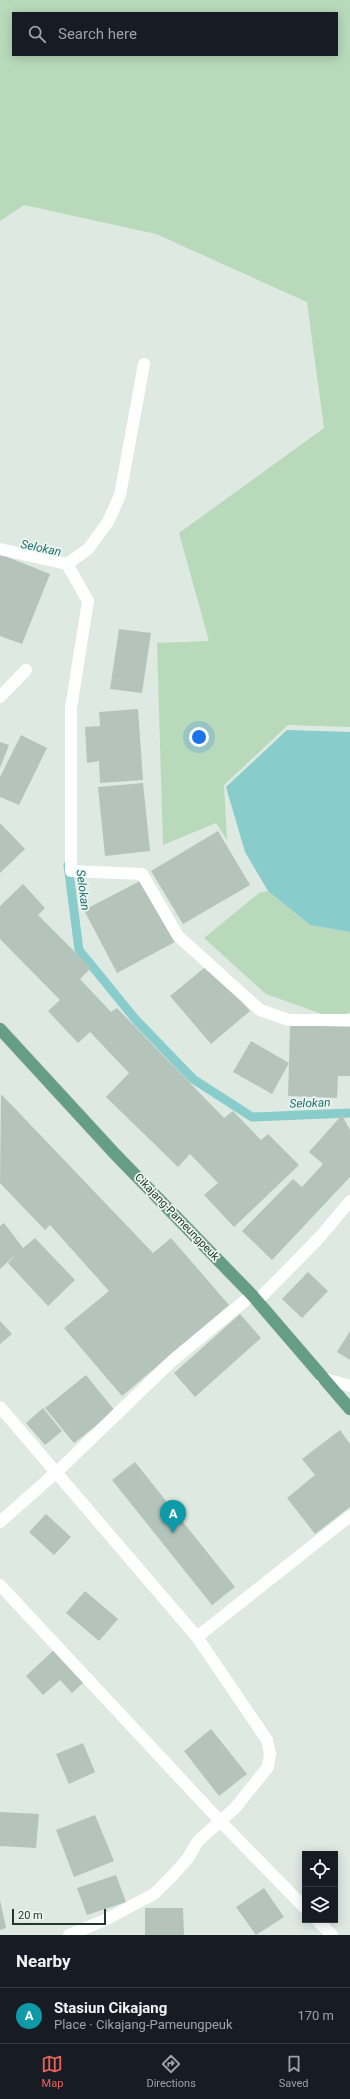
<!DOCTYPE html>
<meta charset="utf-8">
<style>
:root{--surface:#171b24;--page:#242831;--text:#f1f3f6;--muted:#9ea1a6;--line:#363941;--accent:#eb645a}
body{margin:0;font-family:Roboto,sans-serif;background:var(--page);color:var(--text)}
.controls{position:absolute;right:12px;bottom:12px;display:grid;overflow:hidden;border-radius:0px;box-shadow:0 2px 10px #0003}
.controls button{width:36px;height:36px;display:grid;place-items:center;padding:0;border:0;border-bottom:1px solid var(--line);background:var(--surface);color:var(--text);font:20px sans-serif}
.scale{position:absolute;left:12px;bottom:10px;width:94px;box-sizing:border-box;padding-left:4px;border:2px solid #21382e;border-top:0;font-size:11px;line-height:14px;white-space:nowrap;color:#21382e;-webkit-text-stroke:3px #eef6f1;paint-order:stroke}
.you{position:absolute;left:199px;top:737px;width:14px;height:14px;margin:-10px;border:3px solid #fff;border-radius:50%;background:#1a73e8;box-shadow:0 0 0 6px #1a73e833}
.badge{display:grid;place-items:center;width:26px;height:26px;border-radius:50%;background:var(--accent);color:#fff;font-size:13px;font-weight:700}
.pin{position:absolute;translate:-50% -33px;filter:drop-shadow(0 1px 2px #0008)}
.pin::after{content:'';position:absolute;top:21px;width:14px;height:12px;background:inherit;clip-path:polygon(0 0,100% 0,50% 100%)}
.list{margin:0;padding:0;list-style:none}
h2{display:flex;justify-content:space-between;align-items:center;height:52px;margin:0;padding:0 16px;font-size:17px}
h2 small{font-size:13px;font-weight:400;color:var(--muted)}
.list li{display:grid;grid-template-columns:26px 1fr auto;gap:12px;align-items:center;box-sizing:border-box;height:56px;padding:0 16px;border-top:1px solid var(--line)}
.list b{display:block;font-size:15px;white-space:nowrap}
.list p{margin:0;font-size:13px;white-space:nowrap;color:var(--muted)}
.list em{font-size:13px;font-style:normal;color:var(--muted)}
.icon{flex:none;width:22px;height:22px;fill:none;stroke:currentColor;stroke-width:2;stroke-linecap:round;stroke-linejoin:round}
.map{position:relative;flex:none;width:350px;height:1935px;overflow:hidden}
.search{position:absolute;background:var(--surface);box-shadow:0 2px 10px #0003;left:12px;right:12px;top:12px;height:44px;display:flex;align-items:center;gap:10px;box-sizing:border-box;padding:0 14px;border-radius:0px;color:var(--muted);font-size:15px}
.sheet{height:108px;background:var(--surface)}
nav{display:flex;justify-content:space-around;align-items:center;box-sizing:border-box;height:56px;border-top:1px solid var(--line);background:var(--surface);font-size:11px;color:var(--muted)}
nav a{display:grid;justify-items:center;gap:2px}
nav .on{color:var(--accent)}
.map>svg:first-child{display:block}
.green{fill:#b8dabb;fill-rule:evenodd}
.water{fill:#88cdcb}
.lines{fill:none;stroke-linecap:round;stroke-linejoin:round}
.stream{stroke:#88cdcb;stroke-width:9}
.building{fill:#b4c4bb}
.major-casing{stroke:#bcc3c0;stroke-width:13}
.minor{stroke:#fff;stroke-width:12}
.major{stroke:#659d85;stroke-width:12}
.labels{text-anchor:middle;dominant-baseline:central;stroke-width:3.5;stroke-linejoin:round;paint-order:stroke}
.street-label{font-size:11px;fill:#21382e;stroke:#eef6f1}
.water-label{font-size:12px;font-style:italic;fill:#1e7170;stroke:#eef6f1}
</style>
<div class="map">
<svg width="350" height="1935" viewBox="0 0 350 1935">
<rect width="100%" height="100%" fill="#dee9e2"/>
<g class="green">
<path d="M0,0H350V727L288,725L224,785L227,840L216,823L163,845L157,643L209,641L179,533L324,428L307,302L156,234L24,205L0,221ZM13,13H337V55H13Z"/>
<polygon points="268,891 310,925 350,932 350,1012 336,1019 266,994 204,938 259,893"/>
</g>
<polygon class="water" points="287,730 350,732 350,932 310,925 268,891 245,852 226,787"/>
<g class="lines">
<polyline class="stream" points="68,865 79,950 136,1020 193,1079 252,1117 350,1113"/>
</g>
<g class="building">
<polygon points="0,554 50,574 22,644 0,636"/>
<polygon points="119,629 151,633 142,693 110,689"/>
<polygon points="138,709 143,780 100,783 99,761 87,763 85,727 100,726 99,712"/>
<polygon points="21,735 47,748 19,805 0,797 0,777"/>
<polygon points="0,742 9,745 0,768"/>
<polygon points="143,783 150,851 105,856 98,787"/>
<polygon points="0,823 25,849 0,873"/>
<polygon points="218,831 250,885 183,924 151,871"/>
<polygon points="142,880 175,942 117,973 84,910"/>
<polygon points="23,884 45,908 38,915 91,968 80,979 111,1012 117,1008 224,1118 233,1111 261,1140 268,1134 299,1165 234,1227 204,1195 218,1183 190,1154 178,1167 106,1097 129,1073 90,1032 78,1043 48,1011 60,1000 0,939 0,906"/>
<polygon points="209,964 250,1011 211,1044 170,996"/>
<polygon points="290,1025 350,1027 350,1076 338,1076 337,1098 288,1096 289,1063 272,1094 233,1072 251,1041 289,1063"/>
<polygon points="1,1094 153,1253 171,1238 229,1305 122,1396 64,1328 109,1291 50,1225 45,1230 0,1183"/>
<polygon points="342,1115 350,1130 350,1177 272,1260 242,1231 293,1179 302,1187 323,1164 309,1152"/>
<polygon points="4,1223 23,1248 35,1238 75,1280 48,1306 8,1263 15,1255 0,1269 0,1226"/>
<polygon points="308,1272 328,1291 302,1318 282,1299"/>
<polygon points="240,1314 261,1338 195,1397 174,1373"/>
<polygon points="0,1321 12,1334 0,1344"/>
<polygon points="350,1331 350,1360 337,1352"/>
<polygon points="86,1375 115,1411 74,1443 45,1408"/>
<polygon points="43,1408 62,1431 45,1445 26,1423"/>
<polygon points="340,1430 350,1444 350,1507 315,1534 287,1498 315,1475 302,1459"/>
<polygon points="135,1462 235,1587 212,1605 112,1480"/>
<polygon points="46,1514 71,1537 54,1555 29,1532"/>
<polygon points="85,1591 118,1619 99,1641 66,1613"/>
<polygon points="57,1647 87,1679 72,1693 60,1680 43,1695 26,1676"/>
<polygon points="211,1729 247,1774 219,1796 184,1751"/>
<polygon points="83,1743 95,1772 69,1784 56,1754"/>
<polygon points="0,1812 39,1814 36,1848 0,1846"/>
<polygon points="95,1815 114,1861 74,1877 56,1830"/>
<polygon points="116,1875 126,1902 87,1915 77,1888"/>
<polygon points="264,1888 284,1917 256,1935 236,1907"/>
<polygon points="0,1900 6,1928 0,1930"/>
<polygon points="145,1908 183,1908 184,1935 145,1935"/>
</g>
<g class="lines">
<defs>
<polyline id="major" points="0,1029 115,1154 252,1295 350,1409"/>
</defs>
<use href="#major" class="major-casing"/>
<g class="minor">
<polyline points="0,549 67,564 88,601 71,708 71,871 142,874 178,936 260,1010 289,1020 350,1020"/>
<polyline points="67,564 88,549 108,522 120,495 144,364"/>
<polyline points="0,697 26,670"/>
<polyline points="257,1301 320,1237 350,1201"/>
<polyline points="322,1378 350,1386"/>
<polyline points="0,1407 197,1637 267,1740 270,1754 268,1767 235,1808 198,1841 188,1858 173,1875 154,1894 105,1920 69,1935"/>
<polyline points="0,1522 61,1468 173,1360 252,1295"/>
<polyline points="0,1585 220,1821 305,1908"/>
<polyline points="197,1637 350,1516"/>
<polyline points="317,1920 332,1935"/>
</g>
<use href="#major" class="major"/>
</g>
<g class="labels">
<g class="street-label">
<text transform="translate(177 1217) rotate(46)">Cikajang-Pameungpeuk</text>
</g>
<g class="water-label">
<text transform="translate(41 548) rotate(12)">Selokan</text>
<text transform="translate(83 890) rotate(83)">Selokan</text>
<text transform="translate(310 1103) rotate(-2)">Selokan</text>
</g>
</g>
</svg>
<div class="controls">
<button><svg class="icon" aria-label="locate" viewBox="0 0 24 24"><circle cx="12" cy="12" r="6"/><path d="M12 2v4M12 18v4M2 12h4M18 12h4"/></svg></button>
<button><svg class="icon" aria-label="layers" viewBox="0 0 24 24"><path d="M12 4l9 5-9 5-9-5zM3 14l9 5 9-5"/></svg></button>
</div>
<div class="scale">20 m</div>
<div class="you"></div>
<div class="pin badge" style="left:173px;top:1533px;background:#0f9aa8">A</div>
<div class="search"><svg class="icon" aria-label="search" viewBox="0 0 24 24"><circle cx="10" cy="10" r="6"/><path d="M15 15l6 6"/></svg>Search here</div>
</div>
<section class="sheet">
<h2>Nearby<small></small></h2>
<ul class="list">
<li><span class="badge" style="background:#0f9aa8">A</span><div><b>Stasiun Cikajang</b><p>Place · Cikajang-Pameungpeuk</p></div><em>170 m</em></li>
</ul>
</section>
<nav>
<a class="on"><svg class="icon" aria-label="map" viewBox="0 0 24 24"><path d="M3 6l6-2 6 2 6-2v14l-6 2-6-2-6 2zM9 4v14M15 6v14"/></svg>Map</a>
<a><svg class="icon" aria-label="directions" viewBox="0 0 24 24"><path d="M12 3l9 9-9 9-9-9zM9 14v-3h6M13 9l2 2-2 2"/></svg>Directions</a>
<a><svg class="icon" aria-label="saved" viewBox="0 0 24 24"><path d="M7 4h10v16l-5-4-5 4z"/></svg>Saved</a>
</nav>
